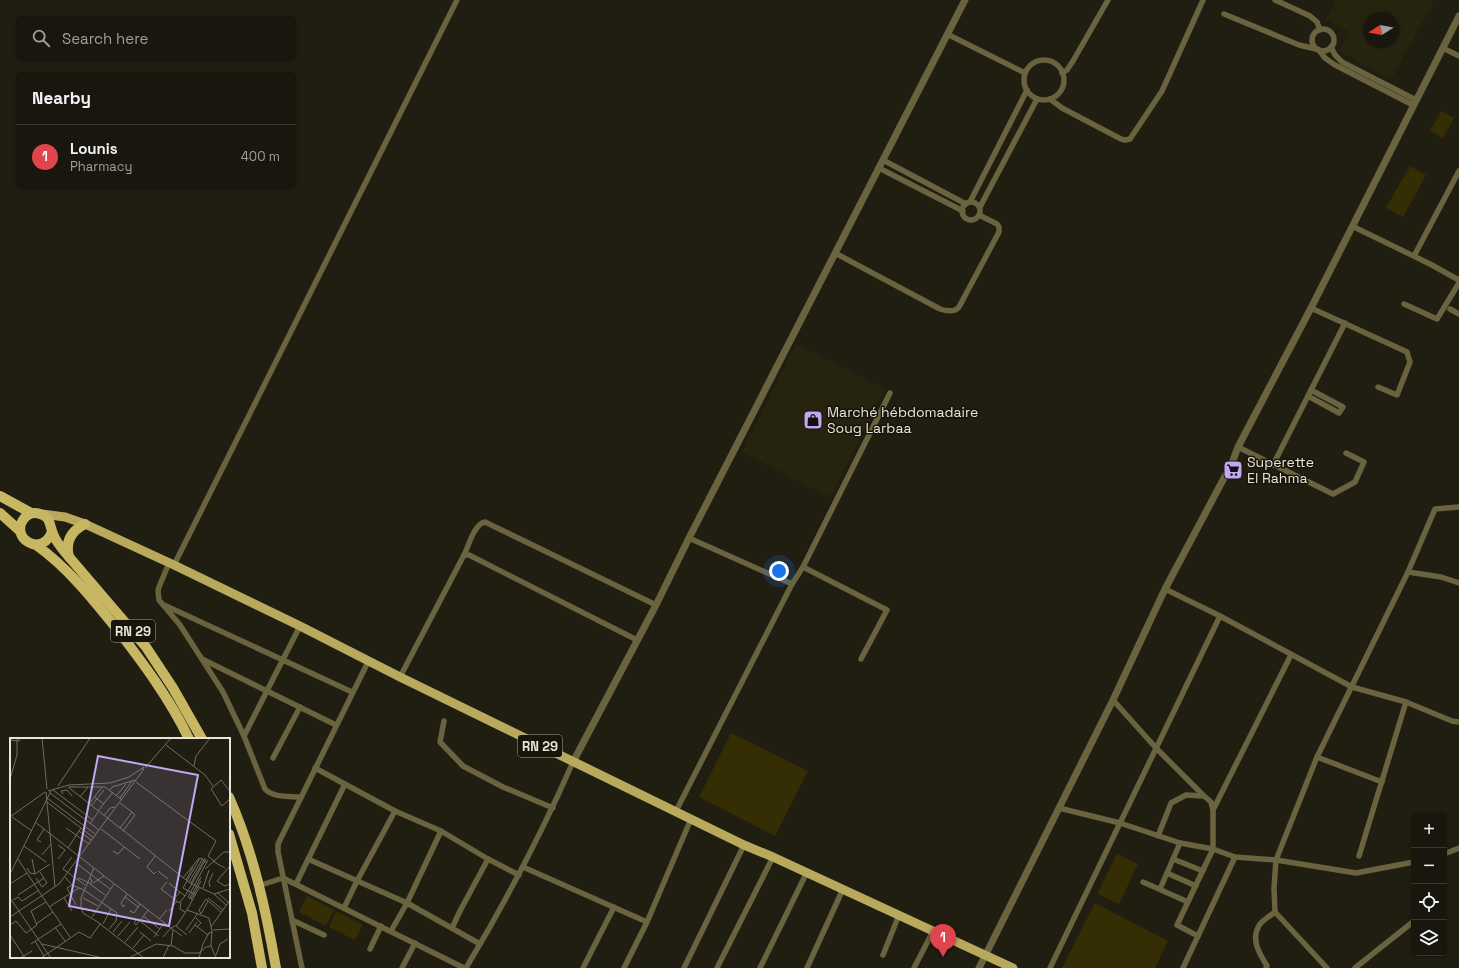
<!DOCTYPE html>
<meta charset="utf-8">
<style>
:root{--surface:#18160d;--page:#25231b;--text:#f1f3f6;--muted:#9f9f9d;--line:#36352e;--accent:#2563eb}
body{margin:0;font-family:"Space Grotesk",sans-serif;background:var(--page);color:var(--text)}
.controls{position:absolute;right:12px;bottom:12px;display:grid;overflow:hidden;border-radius:6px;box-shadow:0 1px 3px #0004}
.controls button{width:36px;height:36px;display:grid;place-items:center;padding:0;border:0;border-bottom:1px solid var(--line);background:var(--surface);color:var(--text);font:20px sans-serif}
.compass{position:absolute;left:1363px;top:12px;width:36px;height:36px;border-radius:50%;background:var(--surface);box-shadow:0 1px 3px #0004;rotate:259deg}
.you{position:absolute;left:779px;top:571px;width:14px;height:14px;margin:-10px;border:3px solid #fff;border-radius:50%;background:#1a73e8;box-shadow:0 0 0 6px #1a73e833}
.badge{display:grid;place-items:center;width:26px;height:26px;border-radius:50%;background:var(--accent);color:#fff;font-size:13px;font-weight:700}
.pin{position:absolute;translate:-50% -33px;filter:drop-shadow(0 1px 2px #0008)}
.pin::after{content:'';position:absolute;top:21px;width:14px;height:12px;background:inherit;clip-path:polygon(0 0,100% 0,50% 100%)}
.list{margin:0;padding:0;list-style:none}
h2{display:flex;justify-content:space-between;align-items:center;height:52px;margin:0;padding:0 16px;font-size:17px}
h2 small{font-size:13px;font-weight:400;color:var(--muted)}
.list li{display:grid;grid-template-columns:26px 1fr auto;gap:12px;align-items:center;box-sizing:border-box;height:64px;padding:0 16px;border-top:1px solid var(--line)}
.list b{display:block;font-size:15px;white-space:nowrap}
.list p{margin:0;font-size:13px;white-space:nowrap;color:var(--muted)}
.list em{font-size:13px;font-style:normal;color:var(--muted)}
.icon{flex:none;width:22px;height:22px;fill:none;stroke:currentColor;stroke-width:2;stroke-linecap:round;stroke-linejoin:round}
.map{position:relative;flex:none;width:1459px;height:968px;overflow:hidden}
.search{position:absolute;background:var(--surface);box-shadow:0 1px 3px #0004;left:16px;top:16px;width:280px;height:44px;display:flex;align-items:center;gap:10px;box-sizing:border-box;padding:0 14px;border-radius:6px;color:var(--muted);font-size:15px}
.panel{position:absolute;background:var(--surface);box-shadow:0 1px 3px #0004;left:16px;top:72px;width:280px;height:116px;border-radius:6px}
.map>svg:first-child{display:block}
.built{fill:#26230f;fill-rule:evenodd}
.green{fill:#352d04}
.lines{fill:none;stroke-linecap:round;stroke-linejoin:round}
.minor{stroke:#696340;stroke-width:5.5}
.tertiary{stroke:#696340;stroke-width:7}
.primary{stroke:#b8a95d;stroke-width:9}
.trunk{stroke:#c8b762;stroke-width:10}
.labels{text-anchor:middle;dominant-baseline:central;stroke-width:3;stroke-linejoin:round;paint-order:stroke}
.shield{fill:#171408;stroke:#a8a69c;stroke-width:1}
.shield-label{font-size:13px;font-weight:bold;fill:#e6e4dc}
.poi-label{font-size:14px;fill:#e6e4dc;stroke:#171408;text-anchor:start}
.inset-road{fill:none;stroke:#6f6d62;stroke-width:1}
.view{fill:#c3a7f2;fill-opacity:0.15;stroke:#c3a7f2;stroke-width:2}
.inset-edge{fill:none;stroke:#e6e4dc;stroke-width:2}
</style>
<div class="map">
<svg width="1459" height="968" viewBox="0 0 1459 968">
<rect width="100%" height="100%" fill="#201e11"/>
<g class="built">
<path d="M1336,0H1434L1391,80L1339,51L1349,32L1326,19ZM1369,18H1393V42H1369Z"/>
<polygon points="796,344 885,389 830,497 742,452"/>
</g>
<g class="green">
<polygon points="1441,111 1454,118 1443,138 1430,131"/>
<polygon points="1410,166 1426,175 1403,217 1386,208"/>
<polygon points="731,733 808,771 775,836 699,797"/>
<polygon points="1117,854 1138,864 1119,904 1097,894"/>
<polygon points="307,896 334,910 326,926 299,912"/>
<polygon points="1095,903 1168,941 1155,968 1062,968"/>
<polygon points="336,911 363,925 355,940 329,927"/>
</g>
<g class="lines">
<g class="minor">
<polyline points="1275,0 1310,16 1317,22 1320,30"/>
<polyline points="1224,14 1299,45 1316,49"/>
<circle cx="1323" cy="40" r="11"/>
<polyline points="947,34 1025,73"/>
<polyline points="1331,47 1335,55 1342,62 1416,100"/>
<polyline points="1443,48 1459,56"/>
<polyline points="1319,50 1325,58 1335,65 1413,105"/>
<circle cx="1044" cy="80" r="20"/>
<polyline points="1062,73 1067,70 1073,61 1108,0"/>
<polyline points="1050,99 1062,108 1121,139 1125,140 1130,139 1162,91 1203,0"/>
<polyline points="883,160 966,204"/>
<polyline points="879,168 963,211"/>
<polyline points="970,202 1027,90"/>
<circle cx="971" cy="211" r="9"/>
<polyline points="980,207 1037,99"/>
<polyline points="1352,226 1430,264 1457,279 1459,279"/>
<path d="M835,253L940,309C946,311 954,313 959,307L999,232V227L997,224L979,215"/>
<polyline points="1414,256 1459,171"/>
<polyline points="1404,304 1437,319 1459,283"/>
<polyline points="1311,308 1407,352 1410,362 1397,395 1378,387"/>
<polyline points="1450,309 1459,314"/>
<polyline points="1308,396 1339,413 1343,407 1311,390"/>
<polyline points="1238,447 1333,494 1355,482 1364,462 1346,453"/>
<polyline points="1273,465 1345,323"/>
<polyline points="689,538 792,584"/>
<path d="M464,555C469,545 474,524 485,522L656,605"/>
<path d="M169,563L159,587L158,591L159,600L180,625L223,692L244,736L265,789C273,798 290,796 301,797"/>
<polyline points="174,565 457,0"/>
<polyline points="803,567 887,610 861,659"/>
<polyline points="1408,572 1441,577 1459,583"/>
<polyline points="1165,589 1220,616 1352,687 1406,702 1452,721 1459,722"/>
<polyline points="164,605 352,692"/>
<polyline points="202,659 336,725"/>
<polyline points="400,677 464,555 469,555 637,640"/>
<polyline points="1113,700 1156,748 1204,796"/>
<polyline points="444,721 440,742 463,766 503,787 553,808"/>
<polyline points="244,736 300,626"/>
<polyline points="1317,757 1382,782"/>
<polyline points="273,758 300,707"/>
<polyline points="315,768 395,811 441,831 488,859 519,875"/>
<polyline points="1059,808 1120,823 1180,843 1213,849 1235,857 1276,860 1356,873 1414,862"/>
<polyline points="1213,810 1291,655"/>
<polyline points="676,811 792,584 803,567 890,393"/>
<polyline points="1158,836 1171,803 1186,795 1204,796 1211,802 1213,810 1213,849 1177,925 1198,936"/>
<polyline points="1444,854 1459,848"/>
<polyline points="1359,856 1406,702"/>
<polyline points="308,859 407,903 480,944"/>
<polyline points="1173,859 1203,871"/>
<polyline points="523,867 647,922"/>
<polyline points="1167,873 1196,886"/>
<polyline points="1143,882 1188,902"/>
<polyline points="296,884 345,784"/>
<polyline points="258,886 283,878 464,968"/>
<polyline points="1160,889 1180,843"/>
<polyline points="344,908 357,881 395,811"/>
<polyline points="292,920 324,935"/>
<polyline points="452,928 460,911 488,859"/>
<polyline points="391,931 407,903 441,831"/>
<polyline points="370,949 381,926"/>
<polyline points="883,955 899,915"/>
<polyline points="302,968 278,852 278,844 368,662"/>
<polyline points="402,968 415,943"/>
<path d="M466,968C506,901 542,833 573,762"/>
<polyline points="583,968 614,907"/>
<polyline points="624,968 647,922 691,819"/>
<polyline points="684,968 744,845"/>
<polyline points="717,968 773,857"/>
<polyline points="760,968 807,872"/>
<polyline points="807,968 843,889"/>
<polyline points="914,968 933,931"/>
<polyline points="1050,968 1220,616"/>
<polyline points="1183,968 1235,857"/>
<path d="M1266,968L1267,966C1259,953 1250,939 1260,924C1263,920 1270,916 1275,912"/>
<polyline points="1327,968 1275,912 1274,888 1276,860 1317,757 1408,572 1435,509 1459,507"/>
<polyline points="1355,968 1414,921"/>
</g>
<g class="tertiary">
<polyline points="573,762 656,605 689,538 965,0"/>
<polyline points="979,968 1113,700 1165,589 1232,463 1238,447 1311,308 1459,16"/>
</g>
<polyline class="primary" points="42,514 65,517 85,524 174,565 300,626 400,677 744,845 773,857 1013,968"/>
<g class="trunk">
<polyline points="0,496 31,513"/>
<polyline points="0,513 20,531"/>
<path d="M52,531C49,542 38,548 28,542C12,533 23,508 40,514C52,517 49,527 54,536C56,541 60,546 64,551L146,647L173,688L202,739"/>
<path d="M36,545C67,567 92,598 116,628C143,663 170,699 189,739"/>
<path d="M69,557C65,542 71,531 85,524"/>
<path d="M229,797C253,851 266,910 276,968"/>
<polyline points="229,834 252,913 262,968"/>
</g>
</g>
<defs>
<symbol id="shop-square" viewBox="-11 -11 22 22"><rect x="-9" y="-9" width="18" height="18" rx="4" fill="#c3a7f2" stroke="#171408"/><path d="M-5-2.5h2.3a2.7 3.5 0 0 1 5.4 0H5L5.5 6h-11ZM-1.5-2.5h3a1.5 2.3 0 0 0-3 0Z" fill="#111"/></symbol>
<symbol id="supermarket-square" viewBox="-11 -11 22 22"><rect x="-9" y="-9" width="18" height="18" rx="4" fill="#c3a7f2" stroke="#171408"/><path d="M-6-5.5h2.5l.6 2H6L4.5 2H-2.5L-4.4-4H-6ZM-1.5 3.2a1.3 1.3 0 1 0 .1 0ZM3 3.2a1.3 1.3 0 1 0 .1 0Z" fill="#111"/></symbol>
</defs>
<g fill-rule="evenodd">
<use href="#shop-square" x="802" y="409" width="22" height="22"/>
<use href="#supermarket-square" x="1222" y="459" width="22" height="22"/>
</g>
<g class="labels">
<g class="shield">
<rect x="111" y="620" width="44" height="22" rx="3"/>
<rect x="518" y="735" width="44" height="22" rx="3"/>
</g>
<g class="shield-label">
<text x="133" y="631">RN 29</text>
<text x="540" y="746">RN 29</text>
</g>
<g class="poi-label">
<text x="827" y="412">Marché hébdomadaire<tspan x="827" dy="16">Soug Larbaa</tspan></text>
<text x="1247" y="462">Superette<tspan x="1247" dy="16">El Rahma</tspan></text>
</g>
</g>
<g transform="translate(10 738)">
<rect width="220" height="220" fill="#201e11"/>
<path class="inset-road" d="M32,0L37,51M0,2L9,3L10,0M156,7L195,37L203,48M184,28L186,18L200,0M135,30L161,0M0,41L7,17V0M126,44L206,103L198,118L205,124M48,48L80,0M58,49L180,145L204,156L220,151M59,49H95L112,62M43,52L83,82M100,52L102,49L125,42M38,53L59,47L100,45L119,39L134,29L132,32M220,53L211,42L201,51L212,68L220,61M36,54L45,149M40,55L89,92M53,56L51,53L57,52L62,58M107,57L116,46M70,59L78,49M84,59L94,66M37,60L85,96M110,60L122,43M37,64L84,100M79,66L92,49M81,68L94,52M88,73L103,54M94,78L100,70L105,69M0,79L35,54M2,79L22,93M25,84L161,190L167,187L177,172L199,180L202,193L201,208M80,86L88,74M56,90L79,106M110,90L122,74L110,65M91,91L130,121M69,93L81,102M113,93L125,77L122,74M31,104L27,102L34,91M14,108L36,124M58,110L71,90M103,113L108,116L114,109M32,117L41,106M145,118L137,129L144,136L146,134M62,119L53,131L75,147M8,121L32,158M48,121L55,112L48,107M204,124L215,130M66,125L100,151M220,128L207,143L215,148L220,146M17,130L20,135L25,136L22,121M84,130L71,160V170L73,175L91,186M195,131L214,114H220M148,133L158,141M0,136L41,53M25,136L40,126M55,139L62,147L74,152L107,175L106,183L99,191M26,140L32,149L37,145L30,134M173,140L189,120M68,142L69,140L81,146L82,142L79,140M176,142L183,129M157,144L151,151L164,161M179,144L193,120M83,145L94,138M159,145L170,154M181,145L195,120M0,146L17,135M80,146L95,157M62,147L57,150L66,167M200,149L199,144L203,135M193,150L199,132M208,155L218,164M204,156L216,167M8,157L34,140M186,157L173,150L190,120L197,125M32,158L60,199M175,158L170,154L164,161L169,165L175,158L196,121M115,159L128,169M0,160L41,220M54,160L62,173M73,160L88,168M180,160L191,139M198,160L213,172M181,161L191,143M3,162L8,159L12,163L29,152M183,162L178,159L198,122M171,164L170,171L175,174M115,167L113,169L111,165L117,156M39,169L69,150M121,172L120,173L124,175L130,166M138,172L130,183L149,198M177,172L189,150M159,173L167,163M191,176L189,172L196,161L211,174M191,176L198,163M133,178L150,191M0,179L49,146L134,31M82,179L104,146M186,180L191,185L187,189M127,181L124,185L126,187L130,182M149,181L157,172M26,186L43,174M93,186L101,171M0,187L6,183L16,195L27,187L21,173L36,164M185,187L198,197M166,188L177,197M45,189L55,203M201,189L220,162M176,192L188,175M203,192L220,191M103,194L112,183M130,194L141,203M179,195L187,184M0,197L15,220M108,198L120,184M144,199L154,185M153,199L161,190L172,198M25,203L34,218M115,204L128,189M21,206L51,186M32,206L93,220M161,207L163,192M123,210L134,197M206,217L210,206L218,201M10,220L22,213M31,220L69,194L80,200L90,186L134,220M119,220L146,206L163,208L175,215H189L196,209L201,208L206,220M153,220L159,207M189,220L193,206L199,195L202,194"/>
<path class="view" d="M88,18L188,37L159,188L59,168Z"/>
<rect width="220" height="220" class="inset-edge"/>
</g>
</svg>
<div class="controls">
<button>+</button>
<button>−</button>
<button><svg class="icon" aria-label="locate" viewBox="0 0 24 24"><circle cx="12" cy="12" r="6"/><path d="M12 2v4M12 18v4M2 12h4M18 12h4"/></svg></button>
<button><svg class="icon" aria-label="layers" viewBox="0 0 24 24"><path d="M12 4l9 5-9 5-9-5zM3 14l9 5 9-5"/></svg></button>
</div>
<svg class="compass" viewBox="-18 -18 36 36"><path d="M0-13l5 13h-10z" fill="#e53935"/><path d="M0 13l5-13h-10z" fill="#9f9f9d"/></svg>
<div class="you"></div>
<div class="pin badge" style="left:943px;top:957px;background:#e0444e">1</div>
<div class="search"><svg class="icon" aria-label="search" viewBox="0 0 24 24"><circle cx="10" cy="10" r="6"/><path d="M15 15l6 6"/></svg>Search here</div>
<section class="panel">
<h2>Nearby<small></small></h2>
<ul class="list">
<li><span class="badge" style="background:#e0444e">1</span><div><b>Lounis</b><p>Pharmacy</p></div><em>400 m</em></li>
</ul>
</section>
</div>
